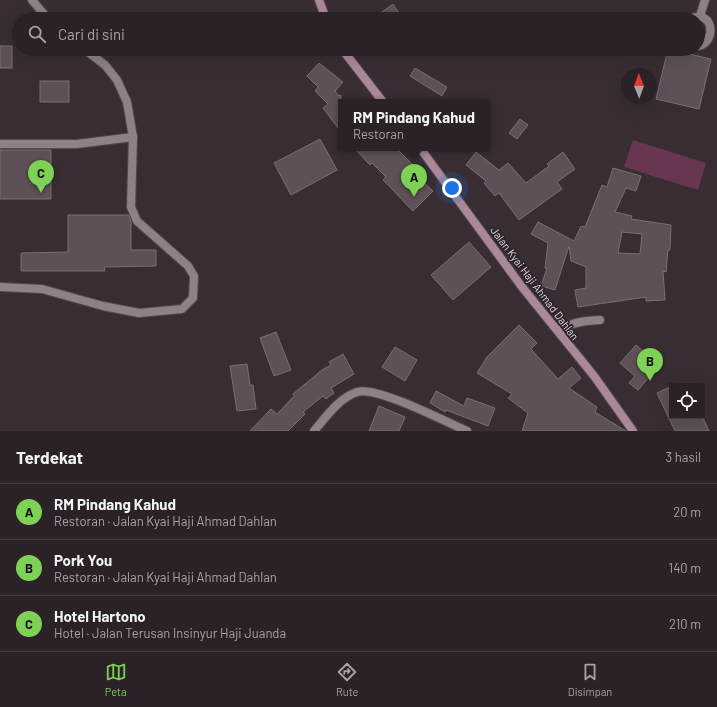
<!DOCTYPE html>
<html lang="id">
<meta charset="utf-8">
<style>
:root{--surface:#2a2226;--page:#362f32;--text:#f1f3f6;--muted:#a5a4a7;--line:#463f43;--accent:#7dd154}
body{margin:0;font-family:Barlow,sans-serif;background:var(--page);color:var(--text)}
.controls{position:absolute;right:12px;bottom:12px;display:grid;overflow:hidden;border-radius:0px;box-shadow:0 4px 16px #0002}
.controls button{width:36px;height:36px;display:grid;place-items:center;padding:0;border:0;border-bottom:1px solid var(--line);background:var(--surface);color:var(--text);font:20px sans-serif}
.compass{position:absolute;left:621px;top:68px;width:36px;height:36px;border-radius:50%;background:var(--surface);box-shadow:0 4px 16px #0002;rotate:359deg}
.you{position:absolute;left:452px;top:188px;width:14px;height:14px;margin:-10px;border:3px solid #fff;border-radius:50%;background:#1a73e8;box-shadow:0 0 0 6px #1a73e833}
.badge{display:grid;place-items:center;width:26px;height:26px;border-radius:50%;background:var(--accent);color:#111;font-size:13px;font-weight:700}
.pin{position:absolute;translate:-50% -33px;filter:drop-shadow(0 1px 2px #0008)}
.pin::after{content:'';position:absolute;top:21px;width:14px;height:12px;background:inherit;clip-path:polygon(0 0,100% 0,50% 100%)}
.popup{position:absolute;left:338px;top:99px;width:152px;height:52px;box-sizing:border-box;display:grid;place-content:center;border-radius:0px;background:var(--surface);filter:drop-shadow(0 1px 3px #0005);font-size:13px;white-space:nowrap;color:var(--muted)}
.popup b{font-size:15px;color:var(--text)}
.popup::after{content:'';position:absolute;left:50%;top:100%;margin-left:-8px;border:8px solid transparent;border-top-color:var(--surface)}
.list{margin:0;padding:0;list-style:none}
h2{display:flex;justify-content:space-between;align-items:center;height:52px;margin:0;padding:0 16px;font-size:17px}
h2 small{font-size:13px;font-weight:400;color:var(--muted)}
.list li{display:grid;grid-template-columns:26px 1fr auto;gap:12px;align-items:center;box-sizing:border-box;height:56px;padding:0 16px;border-top:1px solid var(--line)}
.list b{display:block;font-size:15px;white-space:nowrap}
.list p{margin:0;font-size:13px;white-space:nowrap;color:var(--muted)}
.list em{font-size:13px;font-style:normal;color:var(--muted)}
.icon{flex:none;width:22px;height:22px;fill:none;stroke:currentColor;stroke-width:2;stroke-linecap:round;stroke-linejoin:round}
.map{position:relative;flex:none;width:717px;height:431px;overflow:hidden}
.search{position:absolute;background:var(--surface);box-shadow:0 4px 16px #0002;left:12px;right:12px;top:12px;height:44px;display:flex;align-items:center;gap:10px;box-sizing:border-box;padding:0 14px;border-radius:22px;color:var(--muted);font-size:15px}
.sheet{height:220px;background:var(--surface)}
nav{display:flex;justify-content:space-around;align-items:center;box-sizing:border-box;height:56px;border-top:1px solid var(--line);background:var(--surface);font-size:11px;color:var(--muted)}
nav a{display:grid;justify-items:center;gap:2px}
nav .on{color:var(--accent)}
.map>svg:first-child{display:block}
.green{fill:#693652}
.building{fill:#5d5157;stroke:#7a6d73;fill-rule:evenodd}
.lines{fill:none;stroke-linecap:round;stroke-linejoin:round}
.street-casing{stroke:#51494d;stroke-width:10}
.secondary-casing{stroke:#51494d;stroke-width:10}
.street{stroke:#8d8086;stroke-width:8}
.secondary{stroke:#ab879a;stroke-width:8}
.labels{text-anchor:middle;dominant-baseline:central;stroke-width:3.5;stroke-linejoin:round;paint-order:stroke}
.street-label{font-size:11px;fill:#e1dadd;stroke:#2e2429}
</style>
<div class="map">
<svg width="717" height="431" viewBox="0 0 717 431">
<rect width="100%" height="100%" fill="#382d33"/>
<polygon class="green" points="633,140 706,163 698,190 624,167"/>
<g class="building">
<polygon points="393,4 403,19 372,19"/>
<rect x="0" y="46" width="12" height="22"/>
<polygon points="668,49 711,59 699,109 656,99"/>
<polygon points="319,63 343,82 335,91 339,96 341,95 341,132 323,108 328,104 315,91 318,87 307,76"/>
<polygon points="415,68 447,87 442,96 410,76"/>
<rect x="40" y="81" width="29" height="21"/>
<polygon points="520,119 528,125 517,139 509,133"/>
<polygon points="320,139 337,170 291,195 274,163"/>
<polygon points="354,148 396,148 419,171 416,175 433,191 413,211 383,180 386,177 372,163 370,165"/>
<rect x="0" y="150" width="51" height="49"/>
<polygon points="476,152 499,170 508,163 526,183 549,166 547,164 563,152 575,169 557,182 562,189 519,220 499,193 495,196 484,183 486,181 466,165"/>
<path d="M613,168L641,176L636,191L626,188L615,212L632,216L631,219L671,225L670,250H668L666,272L663,271L665,300L646,301V297L578,307L575,290L586,288V267L571,261L569,246L555,290L541,286L547,268H545L548,243L531,234L538,222L574,241L581,226L585,227L602,185L607,187ZM622,232L642,234L640,254L618,253Z"/>
<polygon points="68,215 129,215 131,221 131,250 156,250 156,266 104,267 105,271 21,271 21,253 68,252"/>
<polygon points="469,242 491,267 453,300 431,275"/>
<polygon points="519,325 537,343 531,349 558,379 572,367 581,378 569,388 597,407 595,412 626,431 522,431 528,413 508,398 512,394 477,373 487,357"/>
<polygon points="276,332 291,370 274,376 260,338"/>
<polygon points="636,345 659,365 638,390 629,383 635,376 620,363"/>
<polygon points="395,347 417,360 405,381 382,367"/>
<polygon points="343,354 354,374 331,388 334,393 326,399 323,396 303,412 305,414 288,431 250,431 271,409 277,414 294,396 293,394 322,370 331,365 329,362"/>
<polygon points="247,364 250,385 253,385 256,409 237,411 230,366"/>
<polygon points="672,386 672,416 702,416 709,431 675,431 657,393"/>
<polygon points="436,391 464,406 467,398 495,408 488,426 446,410 445,412 430,403"/>
<polygon points="379,406 405,417 399,431 369,431"/>
</g>
<g class="lines">
<defs>
<g id="street">
<polyline points="32,0 48,19"/>
<polyline points="700,16 705,0"/>
<path d="M690,19C714,8 717,43 698,46"/>
<polyline points="0,144 77,144 133,137"/>
<polyline points="0,287 42,289 103,306 139,313 182,309 193,298 194,276 188,266 137,221 131,207 133,137 127,102 117,80 105,65 84,49"/>
<path d="M558,331C572,322 584,321 600,320"/>
<path d="M314,431C326,417 339,398 357,392C377,386 446,422 467,431"/>
</g>
<g id="secondary">
<polyline points="319,0 326,19"/>
<polyline points="342,49 383,102"/>
<polyline points="420,148 522,287 594,376 633,431"/>
</g>
</defs>
<use href="#street" class="street-casing"/>
<use href="#secondary" class="secondary-casing"/>
<use href="#street" class="street"/>
<use href="#secondary" class="secondary"/>
</g>
<g class="labels">
<g class="street-label">
<text transform="translate(535 283) rotate(53)">Jalan Kyai Haji Ahmad Dahlan</text>
</g>
</g>
</svg>
<div class="controls">
<button><svg class="icon" aria-label="locate" viewBox="0 0 24 24"><circle cx="12" cy="12" r="6"/><path d="M12 2v4M12 18v4M2 12h4M18 12h4"/></svg></button>
</div>
<svg class="compass" viewBox="-18 -18 36 36"><path d="M0-13l5 13h-10z" fill="#e53935"/><path d="M0 13l5-13h-10z" fill="#a5a4a7"/></svg>
<div class="you"></div>
<div class="pin badge" style="left:414px;top:197px">A</div>
<div class="popup"><b>RM Pindang Kahud</b>Restoran</div>
<div class="pin badge" style="left:650px;top:381px">B</div>
<div class="pin badge" style="left:41px;top:193px">C</div>
<div class="search"><svg class="icon" aria-label="search" viewBox="0 0 24 24"><circle cx="10" cy="10" r="6"/><path d="M15 15l6 6"/></svg>Cari di sini</div>
</div>
<section class="sheet">
<h2>Terdekat<small>3 hasil</small></h2>
<ul class="list">
<li><span class="badge">A</span><div><b>RM Pindang Kahud</b><p>Restoran · Jalan Kyai Haji Ahmad Dahlan</p></div><em>20 m</em></li>
<li><span class="badge">B</span><div><b>Pork You</b><p>Restoran · Jalan Kyai Haji Ahmad Dahlan</p></div><em>140 m</em></li>
<li><span class="badge">C</span><div><b>Hotel Hartono</b><p>Hotel · Jalan Terusan Insinyur Haji Juanda</p></div><em>210 m</em></li>
</ul>
</section>
<nav>
<a class="on"><svg class="icon" aria-label="map" viewBox="0 0 24 24"><path d="M3 6l6-2 6 2 6-2v14l-6 2-6-2-6 2zM9 4v14M15 6v14"/></svg>Peta</a>
<a><svg class="icon" aria-label="directions" viewBox="0 0 24 24"><path d="M12 3l9 9-9 9-9-9zM9 14v-3h6M13 9l2 2-2 2"/></svg>Rute</a>
<a><svg class="icon" aria-label="saved" viewBox="0 0 24 24"><path d="M7 4h10v16l-5-4-5 4z"/></svg>Disimpan</a>
</nav>
